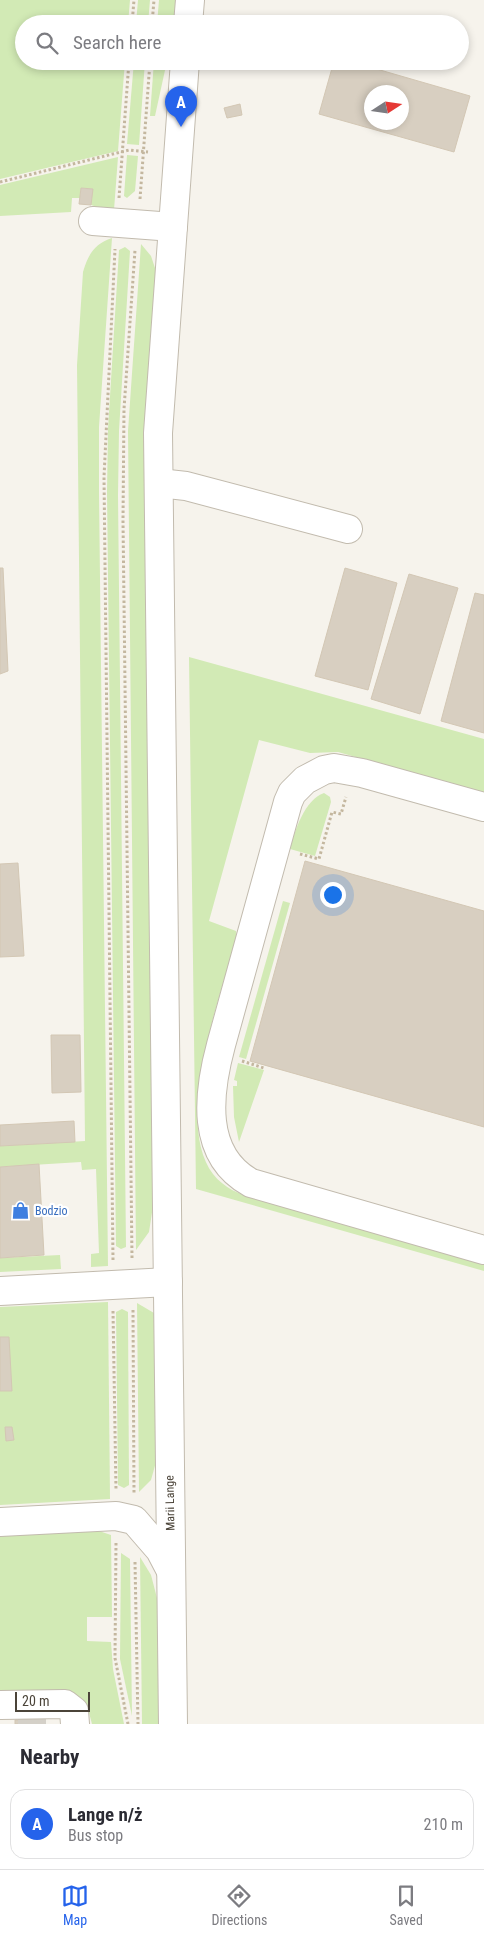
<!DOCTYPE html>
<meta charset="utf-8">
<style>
:root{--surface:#fff;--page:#f2f2f3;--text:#2b2b33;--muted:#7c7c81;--line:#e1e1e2;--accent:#2563eb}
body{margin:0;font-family:"Roboto Condensed",sans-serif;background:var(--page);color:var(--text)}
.compass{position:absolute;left:364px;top:85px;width:45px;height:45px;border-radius:50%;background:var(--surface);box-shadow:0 2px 8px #0003;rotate:78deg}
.scale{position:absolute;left:15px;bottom:12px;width:75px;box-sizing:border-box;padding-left:5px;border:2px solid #4b4439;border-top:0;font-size:14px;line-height:18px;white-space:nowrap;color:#4b4439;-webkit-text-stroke:4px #fff;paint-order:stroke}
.you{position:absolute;left:332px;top:894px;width:18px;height:18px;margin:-12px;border:4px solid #fff;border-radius:50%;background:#1a73e8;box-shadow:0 0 0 8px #1a73e833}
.badge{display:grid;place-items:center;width:32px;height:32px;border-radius:50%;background:var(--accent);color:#fff;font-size:16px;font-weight:700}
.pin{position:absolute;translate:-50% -41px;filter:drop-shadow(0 1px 2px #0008)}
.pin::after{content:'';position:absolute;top:26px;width:18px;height:15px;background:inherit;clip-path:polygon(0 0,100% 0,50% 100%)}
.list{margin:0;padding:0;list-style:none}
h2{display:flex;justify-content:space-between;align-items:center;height:65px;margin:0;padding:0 20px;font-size:21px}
h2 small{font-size:16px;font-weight:400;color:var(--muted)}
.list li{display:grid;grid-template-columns:32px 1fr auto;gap:15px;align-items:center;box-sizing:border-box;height:70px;margin:0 10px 10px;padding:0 10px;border:1px solid var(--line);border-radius:15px}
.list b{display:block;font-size:19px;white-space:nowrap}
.list p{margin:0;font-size:16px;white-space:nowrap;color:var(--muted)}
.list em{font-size:16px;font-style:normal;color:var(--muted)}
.icon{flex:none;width:28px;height:28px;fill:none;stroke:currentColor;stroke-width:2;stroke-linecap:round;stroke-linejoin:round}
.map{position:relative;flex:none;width:484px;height:1724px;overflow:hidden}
.search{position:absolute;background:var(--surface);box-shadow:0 2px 8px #0003;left:15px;right:15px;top:15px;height:55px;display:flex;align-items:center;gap:12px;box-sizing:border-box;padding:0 18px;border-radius:28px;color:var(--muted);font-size:19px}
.sheet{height:145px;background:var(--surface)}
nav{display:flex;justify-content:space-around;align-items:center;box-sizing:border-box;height:70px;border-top:1px solid var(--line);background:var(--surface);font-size:14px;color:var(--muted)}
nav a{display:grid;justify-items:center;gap:2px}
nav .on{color:var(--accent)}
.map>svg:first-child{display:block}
.grass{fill:#d2eab5}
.building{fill:#d8cfc1;stroke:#d3c7b4;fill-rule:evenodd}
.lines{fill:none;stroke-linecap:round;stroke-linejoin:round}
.minor-tunnel{stroke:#d4d0c8;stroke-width:28;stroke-dasharray:28 14;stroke-linecap:butt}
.minor-casing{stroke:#c2bbae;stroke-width:30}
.path{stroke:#c4b79f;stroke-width:3;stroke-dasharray:2.5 2.5;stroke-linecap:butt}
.minor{stroke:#fff;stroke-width:28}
.labels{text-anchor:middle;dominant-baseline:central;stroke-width:4.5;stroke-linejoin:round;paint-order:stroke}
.shop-label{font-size:12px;fill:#366cbe;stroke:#fff;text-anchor:start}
.street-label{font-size:12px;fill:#4b4439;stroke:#fff}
</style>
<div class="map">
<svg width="484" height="1724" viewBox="0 0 484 1724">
<rect width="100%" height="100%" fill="#f6f3ec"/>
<g class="grass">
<polygon points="0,0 130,0 128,24 24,24 24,61 125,61 118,151 0,179"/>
<polygon points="138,0 150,0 148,24 136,24"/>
<polygon points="159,0 176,0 174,24 157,24"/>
<polygon points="134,61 145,61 139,145 127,144"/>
<polygon points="154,61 167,61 155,116 150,116"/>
<polygon points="127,155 138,156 135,191 127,198 124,196"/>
<polygon points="118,157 114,210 94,211 94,206 91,205 92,189 81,188 80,198 72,198 71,212 0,216 0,185"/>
<path d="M112,238L99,427V492L108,1266L91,1267V1254L99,1253L96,1169L82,1170L81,1162L0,1167V1146L85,1141L77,365L83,272C88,255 94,244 112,238Z"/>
<polygon points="141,244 151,256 156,271 145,432 145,494 153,1206 149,1232 136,1250 128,431"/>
<polygon points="125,247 130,251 119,431 118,495 126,1247 121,1249 116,1246 107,492 108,429 119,250"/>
<path d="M189,657L484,739V793L338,752L310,753L259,740L209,921L236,931L237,937C221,994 173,1121 213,1174C224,1188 239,1194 255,1199L484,1263V1271L196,1189Z"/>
<path d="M324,793L330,797L331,802L315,856L290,849C294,832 305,799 324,793Z"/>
<polygon points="283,901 290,903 246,1059 239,1057"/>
<polygon points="238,1063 264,1070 239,1142 234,1117 233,1086 237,1086 237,1081 234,1080"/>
<polygon points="60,1255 61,1269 0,1272 0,1258"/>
<polygon points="108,1302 110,1499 0,1505 0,1307"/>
<polygon points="137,1303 154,1313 156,1462 151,1480 139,1492"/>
<polygon points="122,1309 128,1312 129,1485 124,1488 118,1485 116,1312"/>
<polygon points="96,1530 111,1535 112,1617 87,1617 87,1641 111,1642 113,1669 124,1724 92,1724 88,1709 81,1701 0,1699 0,1533"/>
<polygon points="121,1553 130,1559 132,1716 120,1659"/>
<polygon points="140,1557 151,1575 157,1598 159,1724 142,1724"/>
</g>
<g class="building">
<path d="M334,61H349L470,96L454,152L319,114ZM372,92H402V122H372Z"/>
<polygon points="240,104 242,115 227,118 224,108"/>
<polygon points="81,188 93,189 91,205 79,204"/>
<polygon points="0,568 3,568 8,671 0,674"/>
<polygon points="345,568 397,583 368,690 315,676"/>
<polygon points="409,574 458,588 420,714 371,699"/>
<polygon points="475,593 484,595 484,733 441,721"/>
<polygon points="305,861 484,911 484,1127 250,1061"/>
<polygon points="18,863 24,956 0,957 0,864"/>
<polygon points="51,1035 80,1035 81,1092 52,1093"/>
<polygon points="74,1121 75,1142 0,1146 0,1125"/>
<polygon points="39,1164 44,1255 0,1258 0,1167"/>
<polygon points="0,1337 9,1337 12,1391 0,1391"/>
<polygon points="5,1427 12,1427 14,1440 6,1441"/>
<polygon points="41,1719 41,1724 15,1724 15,1720"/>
</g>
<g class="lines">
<polyline class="minor-tunnel" points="32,1719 32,1724"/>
<defs>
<g id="minor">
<polyline points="188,24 190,0"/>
<polyline points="93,221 173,227"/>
<polyline points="159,483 186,486 348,529"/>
<path d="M484,807L362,773L334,768L324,770L305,780L292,793L288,802L221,1045C208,1093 200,1155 251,1183L484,1250"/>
<polyline points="0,1291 168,1282"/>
<polyline points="0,1522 116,1516 134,1520 160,1550 171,1571"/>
<polyline points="0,1705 65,1704 74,1711 75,1724"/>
<polyline points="173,1724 158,433 185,61"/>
</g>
</defs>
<use href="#minor" class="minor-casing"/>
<g class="path">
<polyline points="132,24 134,0"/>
<polyline points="152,24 154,0"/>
<polyline points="0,182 129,150 148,152"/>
<polyline points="119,198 129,61"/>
<polyline points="140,199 150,61"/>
<polyline points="300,854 319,859 332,812 341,814 346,797"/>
<polyline points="242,1061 264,1068"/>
<polyline points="132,1258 123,521 124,409 135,250"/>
<polyline points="113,1260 104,477 115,249"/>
<polyline points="133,1310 134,1493"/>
<polyline points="113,1311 116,1490"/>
<polyline points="116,1543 115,1658 128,1724"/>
<polyline points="135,1562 138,1724"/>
</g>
<use href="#minor" class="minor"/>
</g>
<defs>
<symbol id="shop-bare" viewBox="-9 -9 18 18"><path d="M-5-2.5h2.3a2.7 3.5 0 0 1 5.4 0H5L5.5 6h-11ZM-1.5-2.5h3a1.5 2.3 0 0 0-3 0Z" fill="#3f7fe0" stroke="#fff" stroke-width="2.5" paint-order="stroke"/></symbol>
</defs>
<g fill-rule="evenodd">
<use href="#shop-bare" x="8" y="1198" width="25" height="25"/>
</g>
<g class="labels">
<g class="shop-label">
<text x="35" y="1211">Bodzio</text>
</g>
<g class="street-label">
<text transform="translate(170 1503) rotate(-91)">Marii Lange</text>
</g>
</g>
</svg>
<svg class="compass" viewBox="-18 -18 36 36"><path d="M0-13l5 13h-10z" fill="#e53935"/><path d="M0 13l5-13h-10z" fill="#7c7c81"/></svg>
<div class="scale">20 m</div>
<div class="you"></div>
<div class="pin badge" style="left:181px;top:127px">A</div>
<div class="search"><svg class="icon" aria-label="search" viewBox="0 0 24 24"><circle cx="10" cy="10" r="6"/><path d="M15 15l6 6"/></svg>Search here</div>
</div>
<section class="sheet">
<h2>Nearby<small></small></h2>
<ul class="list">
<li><span class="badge">A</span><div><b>Lange n/ż</b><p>Bus stop</p></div><em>210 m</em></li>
</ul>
</section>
<nav>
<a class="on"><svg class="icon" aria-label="map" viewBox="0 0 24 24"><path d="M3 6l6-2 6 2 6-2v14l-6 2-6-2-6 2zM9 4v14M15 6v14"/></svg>Map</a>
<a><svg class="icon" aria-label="directions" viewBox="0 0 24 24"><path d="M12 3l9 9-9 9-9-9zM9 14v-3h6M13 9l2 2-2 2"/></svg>Directions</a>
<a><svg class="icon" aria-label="saved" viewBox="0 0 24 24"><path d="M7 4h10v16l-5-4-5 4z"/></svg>Saved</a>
</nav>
